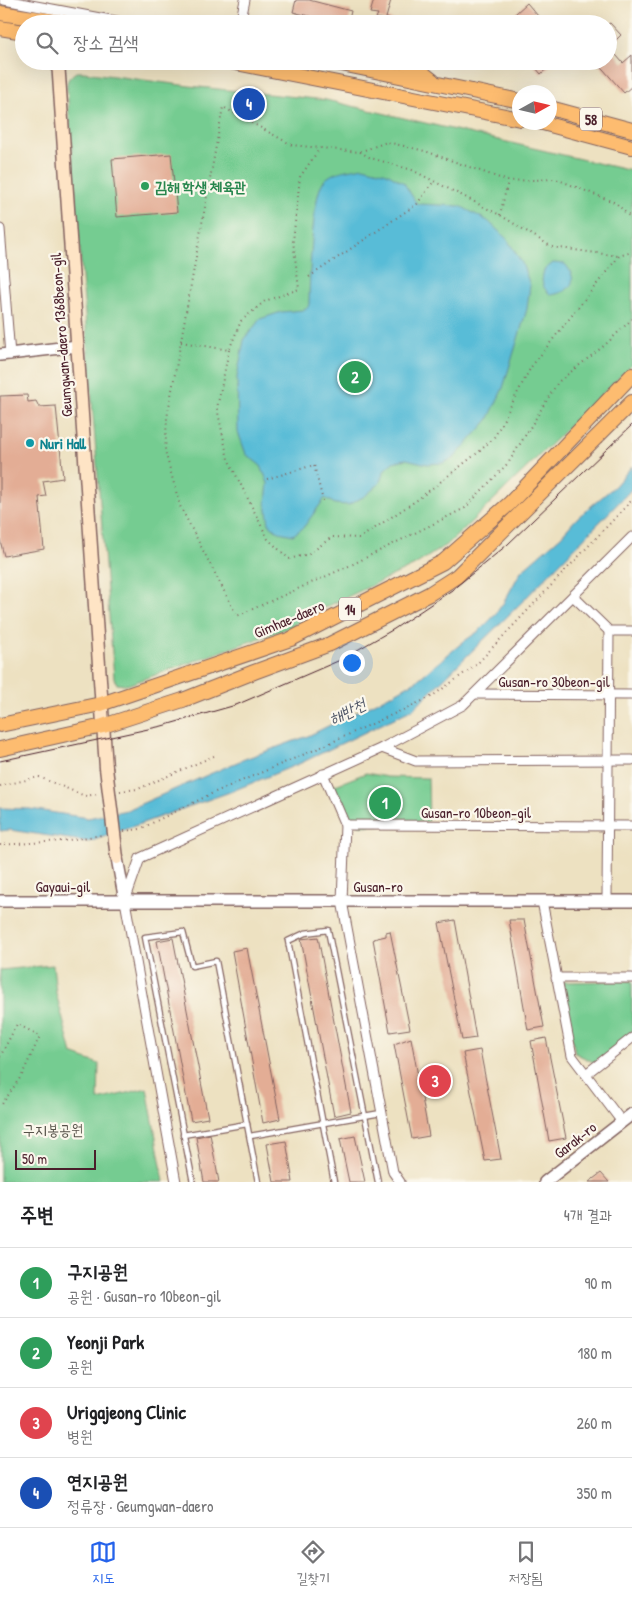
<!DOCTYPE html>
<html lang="ko">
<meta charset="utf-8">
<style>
:root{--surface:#fff;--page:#f6f6f6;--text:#202124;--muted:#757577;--line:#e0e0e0;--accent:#2563eb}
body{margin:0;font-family:"Patrick Hand","Poor Story",sans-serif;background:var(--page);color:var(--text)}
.compass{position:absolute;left:512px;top:85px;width:45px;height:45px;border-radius:50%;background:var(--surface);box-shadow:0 5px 20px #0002;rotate:82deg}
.scale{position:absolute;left:15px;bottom:12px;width:81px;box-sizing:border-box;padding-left:5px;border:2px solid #4a1f2b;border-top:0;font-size:14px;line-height:18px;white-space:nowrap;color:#4a1f2b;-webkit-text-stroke:4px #fbf7ec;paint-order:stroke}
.you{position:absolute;left:351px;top:662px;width:18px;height:18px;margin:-12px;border:4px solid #fff;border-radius:50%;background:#1a73e8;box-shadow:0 0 0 8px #1a73e833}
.badge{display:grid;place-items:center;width:32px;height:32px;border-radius:50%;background:var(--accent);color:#fff;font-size:16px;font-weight:700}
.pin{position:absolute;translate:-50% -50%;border:2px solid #fff;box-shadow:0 1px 5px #0006}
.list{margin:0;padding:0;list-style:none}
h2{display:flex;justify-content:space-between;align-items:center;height:65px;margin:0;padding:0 20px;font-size:21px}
h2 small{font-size:16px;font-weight:400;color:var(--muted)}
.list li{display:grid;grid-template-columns:32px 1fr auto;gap:15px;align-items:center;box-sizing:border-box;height:70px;padding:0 20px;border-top:1px solid var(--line)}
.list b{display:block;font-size:19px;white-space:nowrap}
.list p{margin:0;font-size:16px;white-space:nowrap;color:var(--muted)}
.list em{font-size:16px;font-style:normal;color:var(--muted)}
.icon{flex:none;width:28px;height:28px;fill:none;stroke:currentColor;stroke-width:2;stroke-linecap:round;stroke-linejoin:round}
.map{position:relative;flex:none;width:632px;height:1182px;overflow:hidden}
.search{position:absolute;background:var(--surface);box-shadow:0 5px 20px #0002;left:15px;right:15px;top:15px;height:55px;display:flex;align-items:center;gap:12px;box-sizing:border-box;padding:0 18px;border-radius:28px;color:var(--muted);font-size:19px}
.sheet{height:345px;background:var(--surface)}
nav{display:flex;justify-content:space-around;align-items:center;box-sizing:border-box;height:70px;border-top:1px solid var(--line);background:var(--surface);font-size:14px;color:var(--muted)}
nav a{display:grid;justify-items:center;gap:2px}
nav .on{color:var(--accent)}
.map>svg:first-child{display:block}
.green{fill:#75cc91;stroke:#60765e}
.water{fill:#59bcd7;stroke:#526e81}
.building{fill:#e3ad95}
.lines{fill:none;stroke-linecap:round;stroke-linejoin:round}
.service-casing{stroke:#836360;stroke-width:7}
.minor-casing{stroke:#836360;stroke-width:11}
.tertiary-casing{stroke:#836360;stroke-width:14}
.secondary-casing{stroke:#836360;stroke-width:15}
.primary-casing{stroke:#836360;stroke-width:16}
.path{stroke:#836360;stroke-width:2;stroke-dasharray:1 4;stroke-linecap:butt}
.service{stroke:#fff;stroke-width:4.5}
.minor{stroke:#fff;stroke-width:9}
.tertiary{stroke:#fff;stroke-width:11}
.secondary{stroke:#fee4c5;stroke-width:12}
.primary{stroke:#fdbc6f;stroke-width:14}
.tram{stroke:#4a1f2b;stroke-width:1}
.secondary-bridge-casing{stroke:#836360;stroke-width:15;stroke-linecap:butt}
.secondary-bridge{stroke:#fee4c5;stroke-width:12}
.leisure-dot{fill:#2e9e5b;stroke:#fbf7ec;stroke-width:2}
.culture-dot{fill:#0f9aa8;stroke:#fbf7ec;stroke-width:2}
.labels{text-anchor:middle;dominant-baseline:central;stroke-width:4.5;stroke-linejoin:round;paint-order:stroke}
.shield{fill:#fbf7ec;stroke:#7f6065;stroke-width:1}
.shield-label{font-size:14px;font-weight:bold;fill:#4a1f2b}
.leisure-label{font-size:15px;font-weight:bold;fill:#27864d;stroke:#fbf7ec;text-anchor:start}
.street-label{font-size:15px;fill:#4a1f2b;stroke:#fbf7ec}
.culture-label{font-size:15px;font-weight:bold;fill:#0d838f;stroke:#fbf7ec;text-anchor:start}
.park-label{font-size:15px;fill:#57534a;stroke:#fbf7ec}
.water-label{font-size:16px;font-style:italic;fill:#4f5667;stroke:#fbf7ec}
</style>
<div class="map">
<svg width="632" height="1182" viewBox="0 0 632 1182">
<rect width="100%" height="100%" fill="#fbf7ec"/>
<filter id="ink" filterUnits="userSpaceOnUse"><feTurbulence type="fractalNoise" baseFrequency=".02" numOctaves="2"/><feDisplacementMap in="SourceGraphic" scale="10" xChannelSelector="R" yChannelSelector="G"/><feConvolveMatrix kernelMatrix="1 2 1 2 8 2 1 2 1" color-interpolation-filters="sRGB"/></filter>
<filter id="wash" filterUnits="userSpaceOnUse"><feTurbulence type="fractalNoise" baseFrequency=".0096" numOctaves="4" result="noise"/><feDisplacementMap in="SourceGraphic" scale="20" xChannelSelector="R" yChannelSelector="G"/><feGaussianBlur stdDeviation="1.12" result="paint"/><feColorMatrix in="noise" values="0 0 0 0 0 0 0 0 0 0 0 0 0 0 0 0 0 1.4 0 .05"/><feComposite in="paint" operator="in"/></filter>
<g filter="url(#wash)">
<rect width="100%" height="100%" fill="#ede1c1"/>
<g class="green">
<path d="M76,72H84L189,86L326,100L632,171V365L468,525L449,543L415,565L324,608L288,628L127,685L117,684L114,678L67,89C66,80 69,77 76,72Z"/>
<polygon points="366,773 387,777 428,778 429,821 362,826 349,820 333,786"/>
<polygon points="53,965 56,993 72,1054 99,1064 98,1100 147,1088 164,1182 0,1182 0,970"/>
<polygon points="632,981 632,1034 595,1063 575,1053 561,982"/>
</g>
<g class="water">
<path d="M363,167L387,173L404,183L417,204L460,206L488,221L507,239L522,263L530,285L527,309L503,388L488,420L454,458L443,463L427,464L406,459L393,462L385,469L379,484L365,496L348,505L335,504L325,498L303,528L293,535L279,532L269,524L266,503L268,483L261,466L246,454L238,432L237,377L244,340L260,319L281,312L303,310L309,306C309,284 312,197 323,182C332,170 350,170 363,167Z"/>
<path d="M553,263L565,264C580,281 571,292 551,295C541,287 541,281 544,270Z"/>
<polygon points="632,466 632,488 629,492 521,603 413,709 301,763 230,792 89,842 10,830 0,831 0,808 30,809 88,818 127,810 242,760 308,736 395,693 416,681 463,642 479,631 494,616 504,602 521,571 561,536 577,518 615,486"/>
</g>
<g id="blocks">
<g class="building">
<polygon points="296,0 309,0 351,11 348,24 339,24 293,12"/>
<polygon points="374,0 391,0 386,18 407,24 384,24 385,20 376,18 378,14 370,13"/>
<polygon points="527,3 538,16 530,24 504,24"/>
<polygon points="610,23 621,35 609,47 623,63 632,55 632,86 624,93 596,61 608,61 608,24"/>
<polygon points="530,61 555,61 541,74"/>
<polygon points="171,154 177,212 117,217 112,159"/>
<polygon points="27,395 28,402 36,401 39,407 56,406 63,478 43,481 46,496 39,497 44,549 4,556 0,540 0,396"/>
<polygon points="455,920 476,1038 462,1040 439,923"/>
<polygon points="509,920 524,920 544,1027 528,1030"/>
<polygon points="390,931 410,1029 390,1032 373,939 386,936 386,932"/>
<polygon points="318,937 351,1112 334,1116 301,939"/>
<polygon points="173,938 208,1118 191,1121 157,941"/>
<polygon points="247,948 280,1119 263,1123 232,951"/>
<polygon points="411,1038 429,1136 412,1139 394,1044"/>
<polygon points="546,1038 566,1138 549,1141 531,1041"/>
<polygon points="480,1050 501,1159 485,1161 463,1053"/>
<polygon points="210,1134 219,1182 204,1182 196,1137"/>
<polygon points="355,1136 365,1182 349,1182 340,1139"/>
<polygon points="286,1141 293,1182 274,1182 267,1144"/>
<polygon points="601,1173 609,1182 589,1182"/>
</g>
</g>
</g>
<g filter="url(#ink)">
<use href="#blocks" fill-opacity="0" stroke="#836360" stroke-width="1"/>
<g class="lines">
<defs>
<g id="service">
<polyline points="183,1135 247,1124"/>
<polyline points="250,1136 381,1113"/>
<polyline points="193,1182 145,937 183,932 192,966 216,961 258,1182"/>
<polyline points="334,1182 288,941 305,933 328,930 378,1182"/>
</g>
<g id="minor">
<polyline points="4,0 132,24"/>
<polyline points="240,24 245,0"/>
<polyline points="0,229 10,355"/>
<polyline points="573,596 609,631 632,631"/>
<polyline points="475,694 632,695"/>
<polyline points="382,748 416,761 632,760"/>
<polyline points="323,774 345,825 342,901 393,1172 400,1182"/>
<polyline points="345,825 632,826"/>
<polyline points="607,900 609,631"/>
<polyline points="542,901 572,1056 622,1122"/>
<polyline points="556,978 632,978"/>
<polyline points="586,1074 632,1038"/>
<polyline points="176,1182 125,901 140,858 382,748 463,705 632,537"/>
</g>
<g id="tertiary">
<polyline points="0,355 78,346"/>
<polyline points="117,858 125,901"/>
<polyline points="0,901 632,901"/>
<polyline points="545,1182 632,1114"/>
</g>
<polyline id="secondary" points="58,61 106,768"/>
<g id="primary">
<polyline points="0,13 73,24"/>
<polyline points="0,28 24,32"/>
<polyline points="226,61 520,119"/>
<polyline points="327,61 520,101"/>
<polyline points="396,61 414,66 433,81"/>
<polyline points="550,108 632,130"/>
<polyline points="539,122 632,147"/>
<polyline points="0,725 101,704 291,639 443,562 510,503 632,375"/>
<polyline points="0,749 103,726 183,700 254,672 330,644 429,594 457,576 632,402"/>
</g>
</defs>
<use href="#service" class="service-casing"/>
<use href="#minor" class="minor-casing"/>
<use href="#tertiary" class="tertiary-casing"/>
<use href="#secondary" class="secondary-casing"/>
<use href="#primary" class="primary-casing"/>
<g class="path">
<polyline points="360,152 371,158 412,170 500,215 552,247 619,256"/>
<polyline points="500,215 508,181"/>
<polyline points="632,219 616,203 556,179 508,181 425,151 387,142 359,152 292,145 223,107 167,418 165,451 180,506 237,616 349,566 465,508 509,462 558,382 605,345 632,319"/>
<polyline points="309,277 417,204 434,181"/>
<polyline points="181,342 229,350 241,321 265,301 299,289 293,241 300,177 320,148"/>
<polyline points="229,350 217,408 228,459 268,539 289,559 309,554 332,537 360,538 417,500 480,451 495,436 531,367 619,256 632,252"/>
<polyline points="267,479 314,465 323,501"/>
<polyline points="0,786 39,777 85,796 98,794"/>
<polyline points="120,791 138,789 214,756"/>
<polyline points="124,831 140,829 213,793 319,748 431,697 476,665 632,500"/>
<polyline points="0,845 62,841 102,835"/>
<polyline points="0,1057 17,1024 40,1036 22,1075 0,1107"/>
</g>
<use href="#service" class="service"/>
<use href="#minor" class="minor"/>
<use href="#tertiary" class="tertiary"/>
<use href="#secondary" class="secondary"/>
<use href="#primary" class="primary"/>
<polyline class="tram" points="0,761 162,726 236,705 338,661 394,629 452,590 507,545 632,425"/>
<defs>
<polyline id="secondary-bridge" points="106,768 117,858"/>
</defs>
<use href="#secondary-bridge" class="secondary-bridge-casing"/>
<use href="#secondary-bridge" class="secondary-bridge"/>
</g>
</g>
<circle class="leisure-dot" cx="145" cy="186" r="5"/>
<circle class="culture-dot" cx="30" cy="443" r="5"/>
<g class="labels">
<g class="shield">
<rect x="580" y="107.5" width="22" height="23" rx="4"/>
<rect x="339" y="597.5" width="22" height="23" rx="4"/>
</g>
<g class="shield-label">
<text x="591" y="119">58</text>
<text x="350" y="609">14</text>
</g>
<g class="leisure-label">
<text x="155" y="186">김해 학생 체육관</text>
</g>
<g class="street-label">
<text transform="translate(61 335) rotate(-94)">Geumgwan-daero 1368beon-gil</text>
<text transform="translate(289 619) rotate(-23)">Gimhae-daero</text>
<text x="554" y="681">Gusan-ro 30beon-gil</text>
<text x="476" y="812">Gusan-ro 10beon-gil</text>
<text x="63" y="886">Gayaui-gil</text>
<text x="378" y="886">Gusan-ro</text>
<text transform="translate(575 1140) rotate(-38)">Garak-ro</text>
</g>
<g class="culture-label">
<text x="40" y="443">Nuri Hall</text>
</g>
<g class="park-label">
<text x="53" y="1129">구지봉공원</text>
</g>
<g class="water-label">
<text transform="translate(347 711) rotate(-27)">해반천</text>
</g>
</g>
</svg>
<svg class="compass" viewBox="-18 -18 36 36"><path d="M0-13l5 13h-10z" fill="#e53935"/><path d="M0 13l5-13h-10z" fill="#757577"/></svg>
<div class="scale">50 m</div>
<div class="you"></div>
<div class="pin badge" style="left:385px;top:803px;background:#2e9e5b">1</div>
<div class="pin badge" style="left:355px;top:377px;background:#2e9e5b">2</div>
<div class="pin badge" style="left:435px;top:1081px;background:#e0444e">3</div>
<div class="pin badge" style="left:249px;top:104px;background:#1a4fb4">4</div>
<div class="search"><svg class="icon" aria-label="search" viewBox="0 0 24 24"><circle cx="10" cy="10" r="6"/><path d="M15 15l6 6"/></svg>장소 검색</div>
</div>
<section class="sheet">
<h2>주변<small>4개 결과</small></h2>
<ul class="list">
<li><span class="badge" style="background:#2e9e5b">1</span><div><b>구지공원</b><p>공원 · Gusan-ro 10beon-gil</p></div><em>90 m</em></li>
<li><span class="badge" style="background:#2e9e5b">2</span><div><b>Yeonji Park</b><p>공원</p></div><em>180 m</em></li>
<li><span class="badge" style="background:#e0444e">3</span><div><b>Urigajeong Clinic</b><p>병원</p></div><em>260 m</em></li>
<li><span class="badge" style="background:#1a4fb4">4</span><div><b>연지공원</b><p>정류장 · Geumgwan-daero</p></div><em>350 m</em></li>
</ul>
</section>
<nav>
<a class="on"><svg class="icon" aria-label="map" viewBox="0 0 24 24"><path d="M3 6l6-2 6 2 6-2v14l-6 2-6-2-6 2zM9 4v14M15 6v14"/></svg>지도</a>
<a><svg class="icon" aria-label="directions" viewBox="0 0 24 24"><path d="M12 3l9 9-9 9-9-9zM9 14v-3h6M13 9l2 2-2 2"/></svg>길찾기</a>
<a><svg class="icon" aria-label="saved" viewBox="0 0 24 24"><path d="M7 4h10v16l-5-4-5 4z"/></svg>저장됨</a>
</nav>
